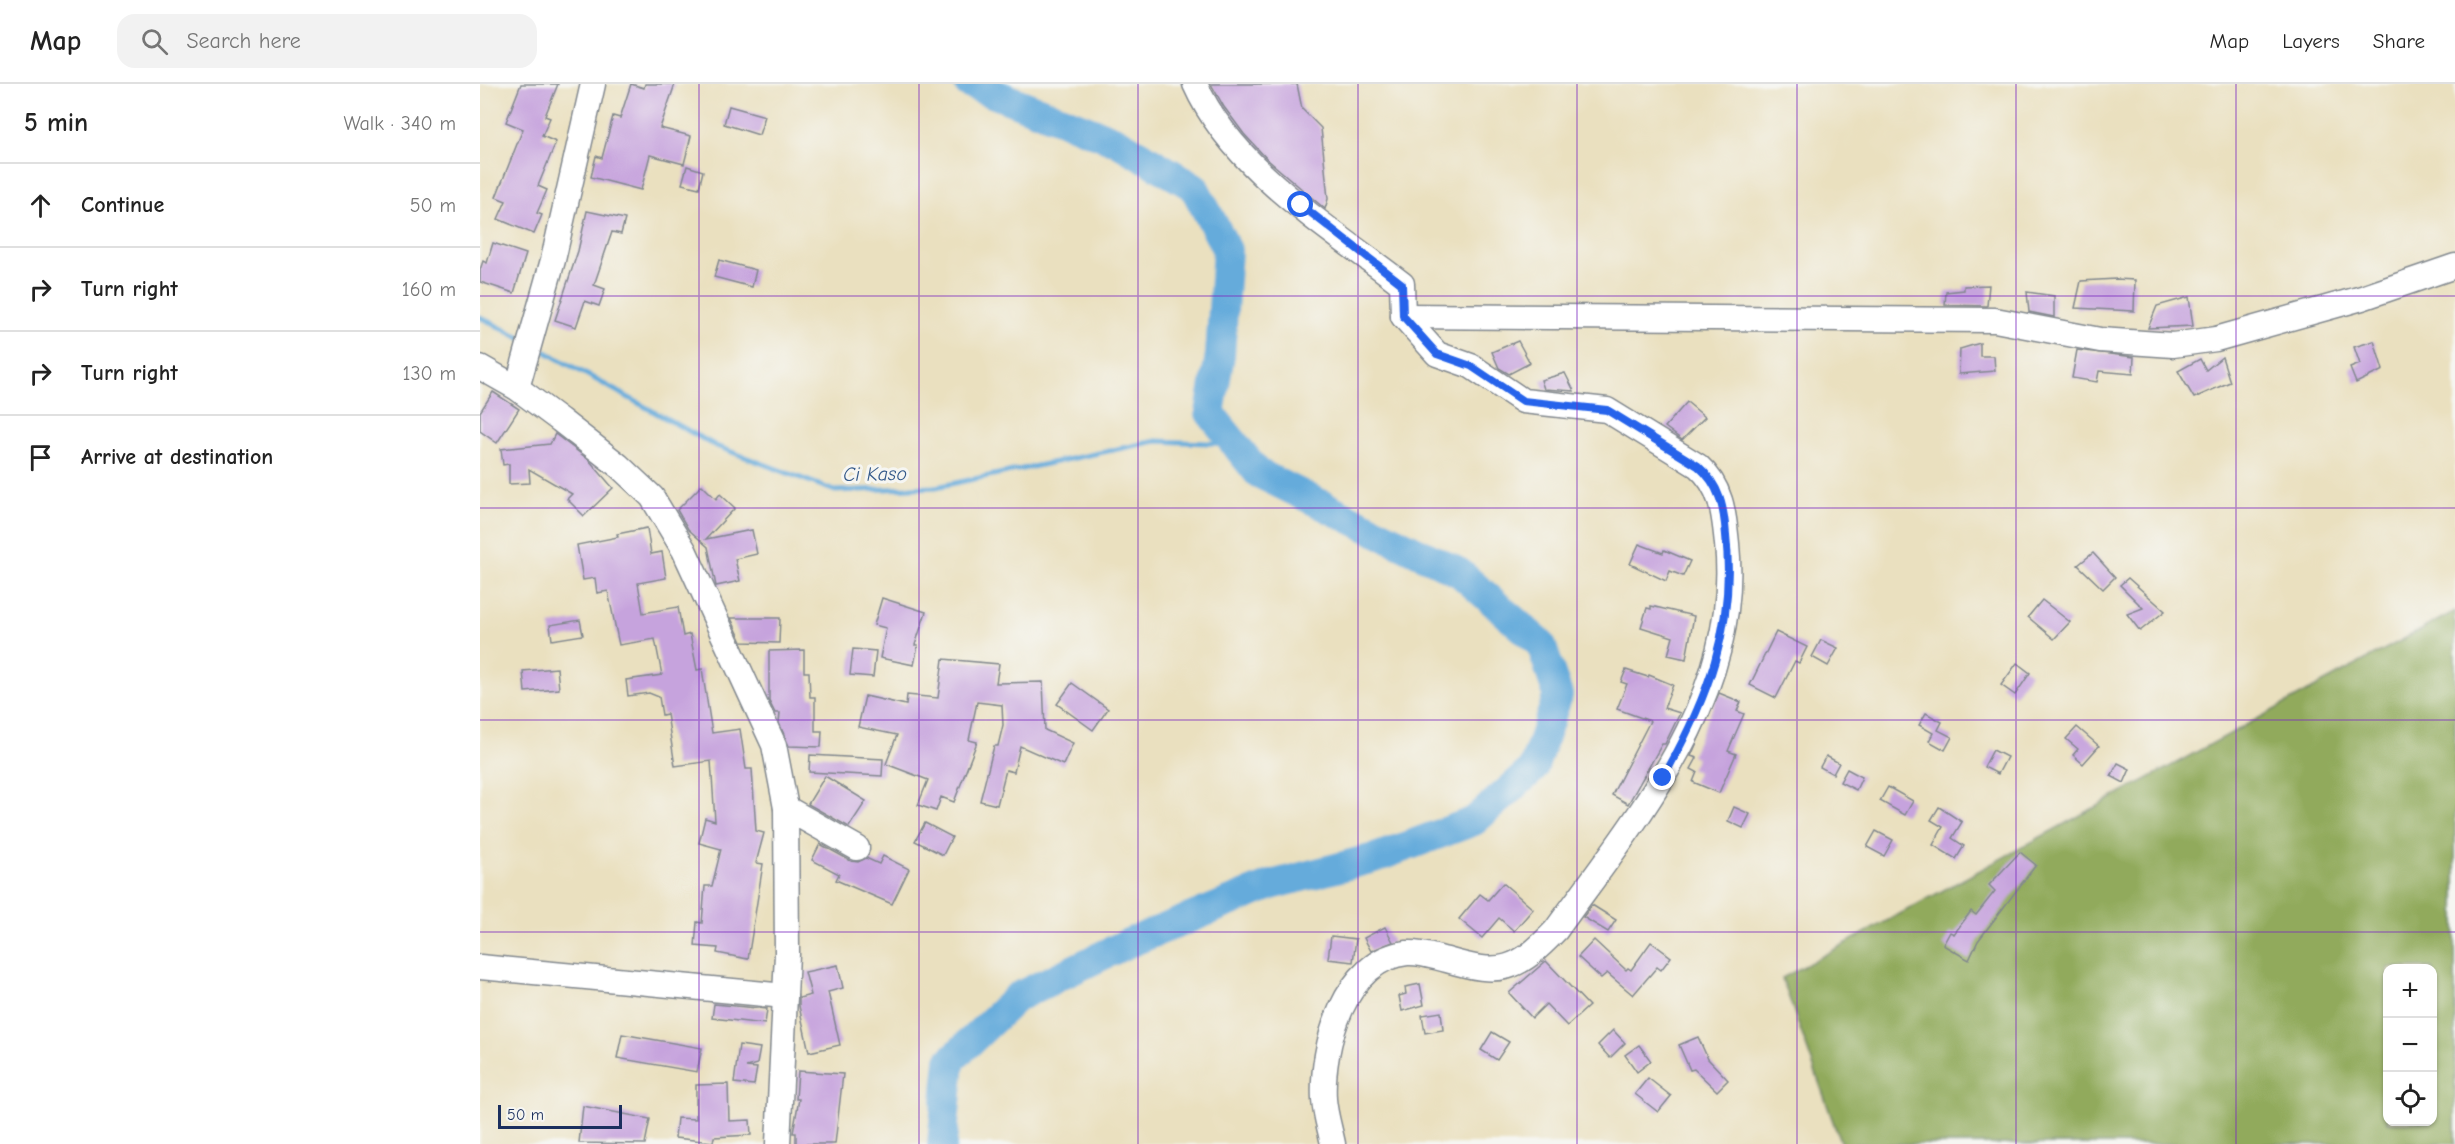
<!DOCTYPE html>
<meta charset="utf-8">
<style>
:root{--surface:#fff;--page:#f2f2f2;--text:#222;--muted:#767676;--line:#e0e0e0}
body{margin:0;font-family:"Comic Neue",sans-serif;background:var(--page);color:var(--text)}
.controls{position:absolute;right:18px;bottom:18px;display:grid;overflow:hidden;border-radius:12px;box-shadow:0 2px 4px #0004}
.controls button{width:54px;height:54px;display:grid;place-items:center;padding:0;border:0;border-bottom:2px solid var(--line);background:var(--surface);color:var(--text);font:30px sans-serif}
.scale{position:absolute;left:18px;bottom:15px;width:124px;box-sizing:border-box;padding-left:6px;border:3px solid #1b2f5e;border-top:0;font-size:16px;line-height:21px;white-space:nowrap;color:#1b2f5e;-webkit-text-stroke:4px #f6f6f2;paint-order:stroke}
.stop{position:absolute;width:18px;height:18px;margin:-14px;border:4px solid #2563eb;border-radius:50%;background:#fff}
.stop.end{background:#2563eb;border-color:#fff;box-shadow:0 2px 6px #0008}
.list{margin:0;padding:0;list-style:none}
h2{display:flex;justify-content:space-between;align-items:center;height:78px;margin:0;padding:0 24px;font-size:26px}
h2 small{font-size:20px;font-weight:400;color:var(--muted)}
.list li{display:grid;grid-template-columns:39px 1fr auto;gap:18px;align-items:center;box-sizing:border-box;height:84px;padding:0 24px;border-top:2px solid var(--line)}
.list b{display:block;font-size:22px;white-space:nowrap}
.list em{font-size:20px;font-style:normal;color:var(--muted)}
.icon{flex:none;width:33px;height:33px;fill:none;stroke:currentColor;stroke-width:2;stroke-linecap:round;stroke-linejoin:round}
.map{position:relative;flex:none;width:1975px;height:1060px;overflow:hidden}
header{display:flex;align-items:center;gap:36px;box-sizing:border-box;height:84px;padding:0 30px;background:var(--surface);border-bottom:2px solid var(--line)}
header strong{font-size:28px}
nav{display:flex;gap:33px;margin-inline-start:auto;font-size:21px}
.search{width:420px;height:54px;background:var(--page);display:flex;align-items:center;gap:15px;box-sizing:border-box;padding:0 21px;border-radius:18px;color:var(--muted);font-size:22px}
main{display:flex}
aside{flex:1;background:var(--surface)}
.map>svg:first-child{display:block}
.forest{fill:#91aa5c;stroke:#566c5d;stroke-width:1.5;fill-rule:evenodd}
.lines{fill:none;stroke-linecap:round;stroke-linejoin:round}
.stream{stroke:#65abdb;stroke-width:5}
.river{stroke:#65abdb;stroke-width:30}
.building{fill:#c6a3dd}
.minor-casing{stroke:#82888e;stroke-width:27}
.minor{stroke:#fff;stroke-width:24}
.route{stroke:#2563eb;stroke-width:8}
.grid{fill:none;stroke:#7b2cbf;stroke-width:1.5;stroke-opacity:0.55}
.labels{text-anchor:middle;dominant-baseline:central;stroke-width:6;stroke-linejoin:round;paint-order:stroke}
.water-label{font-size:20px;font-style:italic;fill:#355a8a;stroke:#f6f6f2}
</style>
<header>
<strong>Map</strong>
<div class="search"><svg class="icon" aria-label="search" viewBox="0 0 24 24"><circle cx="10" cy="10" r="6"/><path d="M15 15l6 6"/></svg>Search here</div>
<nav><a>Map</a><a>Layers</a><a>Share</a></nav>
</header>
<main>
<aside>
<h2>5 min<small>Walk · 340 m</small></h2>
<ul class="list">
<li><svg class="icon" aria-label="ahead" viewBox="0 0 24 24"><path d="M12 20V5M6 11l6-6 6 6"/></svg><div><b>Continue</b></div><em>50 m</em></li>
<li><svg class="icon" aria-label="right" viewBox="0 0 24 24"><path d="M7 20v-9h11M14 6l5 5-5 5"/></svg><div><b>Turn right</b></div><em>160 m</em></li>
<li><svg class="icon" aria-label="right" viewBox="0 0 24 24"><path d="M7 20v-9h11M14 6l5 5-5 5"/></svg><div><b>Turn right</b></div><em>130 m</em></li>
<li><svg class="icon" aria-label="arrive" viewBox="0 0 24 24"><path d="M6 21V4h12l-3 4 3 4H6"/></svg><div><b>Arrive at destination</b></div></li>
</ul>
</aside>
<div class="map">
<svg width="1975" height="1060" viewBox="0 0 1975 1060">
<rect width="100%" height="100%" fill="#f6f6f2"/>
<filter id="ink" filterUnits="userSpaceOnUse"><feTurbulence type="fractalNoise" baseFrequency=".0167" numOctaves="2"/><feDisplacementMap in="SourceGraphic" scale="12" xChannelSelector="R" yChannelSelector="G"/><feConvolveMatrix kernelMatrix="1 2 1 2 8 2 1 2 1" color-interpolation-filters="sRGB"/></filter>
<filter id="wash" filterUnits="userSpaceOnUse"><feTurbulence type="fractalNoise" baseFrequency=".008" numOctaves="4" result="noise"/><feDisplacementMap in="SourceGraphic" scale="24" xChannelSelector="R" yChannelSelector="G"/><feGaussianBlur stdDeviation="1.35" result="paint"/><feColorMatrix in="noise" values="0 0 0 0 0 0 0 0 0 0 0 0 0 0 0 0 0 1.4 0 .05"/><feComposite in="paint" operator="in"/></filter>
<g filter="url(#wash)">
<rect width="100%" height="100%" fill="#eae0bf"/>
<path class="forest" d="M1975,527V1060H1361L1302,894ZM1908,884H1952V1038H1908Z"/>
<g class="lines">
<g class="stream">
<polyline points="0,233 44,256"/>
<polyline points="55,262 236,362 355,407 456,403 676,357 754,360"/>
</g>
<polyline class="river" points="462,1060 470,977 537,913 646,860 791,801 898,773 994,737 1053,685 1078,611 1061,560 980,489 778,389 730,329 740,271 747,166 714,103 636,57 489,0"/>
</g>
<g id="blocks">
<g class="building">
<polygon points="41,0 78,0 65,32 70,34 62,52 76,58 58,102 67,106 57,129 62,131 54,150 18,135 26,117 16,113 43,45 26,38"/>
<polygon points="151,0 164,4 165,0 195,0 180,44 211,52 204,80 170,71 161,106 111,93 116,72 122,74 133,32 140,34"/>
<polygon points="731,0 817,0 822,25 841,44 848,115 845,125 788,76 764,50 744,23"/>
<polygon points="249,22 285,32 279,51 244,40"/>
<polygon points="207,82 223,87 219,104 202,100"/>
<polygon points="107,127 145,135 141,150 132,148 114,201 125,205 119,222 105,217 96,243 75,236 98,167"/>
<polygon points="13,159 46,170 34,209 0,198 0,186 3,177 7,179"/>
<polygon points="239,176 276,186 272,203 234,193"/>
<polygon points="1636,195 1655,196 1654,227 1595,224 1601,197"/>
<polygon points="1509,201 1507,222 1465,221 1466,208 1484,206 1484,202"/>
<polygon points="1547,208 1574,212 1574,233 1549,228"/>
<polygon points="1709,213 1713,242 1668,244 1677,222"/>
<polygon points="1038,257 1050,279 1029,290 1019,284 1012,268"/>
<polygon points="1894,257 1903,286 1876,299 1870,284 1880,280 1874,263"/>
<polygon points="1500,259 1500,272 1514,272 1515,287 1479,290 1480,265"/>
<polygon points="1597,266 1654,273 1653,290 1619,287 1617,298 1592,294"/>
<polygon points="1742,273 1750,298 1714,314 1698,287 1720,275 1726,286"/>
<polygon points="1085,289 1094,307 1064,305 1061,296"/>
<polygon points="13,308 39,325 17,359 0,347 0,328"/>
<polygon points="1207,318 1225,333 1202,356 1185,343"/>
<polygon points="75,350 109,376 133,404 104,432 87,415 92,410 49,385 50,399 29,400 29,380 23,381 21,365 70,360"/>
<polygon points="222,401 236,415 240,410 255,424 226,455 272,446 277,470 255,475 260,497 236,502 228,463 208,445 197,426"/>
<polygon points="167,444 171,470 182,468 186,494 158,499 163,529 198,523 203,552 210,550 217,586 222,585 232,649 260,645 266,685 272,685 276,747 284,749 276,779 283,780 268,875 237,869 238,864 215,862 217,838 222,839 225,802 232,802 241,765 219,759 225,734 235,737 231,677 195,682 187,630 182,631 179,613 169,609 148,612 146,596 182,591 175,555 139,561 128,507 117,509 115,494 103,496 97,461 138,453 137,450"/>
<polygon points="1159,460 1183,469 1184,466 1210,477 1203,492 1190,487 1186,497 1150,480"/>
<polygon points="1613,469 1635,493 1623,505 1598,481"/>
<polygon points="1648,494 1685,527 1660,547 1647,530 1663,524 1640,501"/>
<polygon points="402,514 446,528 435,561 438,561 434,581 400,574 406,544 394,541"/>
<polygon points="1562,516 1590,538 1574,555 1548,533"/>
<polygon points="1171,522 1214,532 1206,575 1188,571 1193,553 1161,543 1167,524 1171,525"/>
<polygon points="251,534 300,534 299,559 262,558"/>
<polygon points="100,536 103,551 72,556 70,541"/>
<polygon points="1296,548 1327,563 1319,579 1315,577 1296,614 1270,601"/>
<polygon points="1341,556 1358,564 1348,582 1332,573"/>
<polygon points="373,565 396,567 393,593 370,591"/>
<polygon points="324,566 324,588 329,588 330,613 335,613 335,647 342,647 341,663 309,662 299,639 300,629 295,629 289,617 289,567"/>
<polygon points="463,575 519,580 516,599 563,598 565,646 593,659 583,681 540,662 534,688 526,686 517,721 500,717 514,662 518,662 523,641 522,621 497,618 489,656 497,658 474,718 461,713 456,727 438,721 448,696 406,680 417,651 378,643 385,612 426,621 427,611 458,614"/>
<polygon points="1537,579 1550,589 1535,611 1521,601"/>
<polygon points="77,584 79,605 45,608 43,587"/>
<polygon points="1146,586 1168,593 1169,591 1193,601 1184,624 1200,629 1185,660 1182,660 1148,720 1132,711 1170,637 1137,625 1147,600 1141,598"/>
<polygon points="592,599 628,625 613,646 577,620"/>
<polygon points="1239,609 1261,618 1257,627 1264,630 1248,667 1256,670 1239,709 1213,698 1217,688 1211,685 1217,674 1211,672"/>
<polygon points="1446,629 1462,638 1458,646 1472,653 1465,666 1449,657 1453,649 1439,641"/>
<polygon points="1597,643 1619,662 1603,680 1593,671 1598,665 1586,655"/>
<polygon points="1513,666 1527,673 1518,690 1504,683"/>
<polygon points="330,671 403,675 402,692 329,688"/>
<polygon points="1346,672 1359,679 1353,690 1340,683"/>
<polygon points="1638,679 1650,685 1644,699 1631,692"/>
<polygon points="1367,685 1382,693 1376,706 1360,698"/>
<polygon points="345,692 386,717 369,743 328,720"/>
<polygon points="1408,703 1433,717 1425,731 1400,717"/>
<polygon points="1254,723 1270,730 1263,744 1248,737"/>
<polygon points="1459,723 1482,738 1472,754 1484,762 1476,775 1453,761 1463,743 1451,736"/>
<polygon points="445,739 472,753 463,771 435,757"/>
<polygon points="1396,747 1413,756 1404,772 1387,763"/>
<polygon points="340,760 371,777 378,778 386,774 399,780 403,772 429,785 412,820 356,796 359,790 332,776"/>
<polygon points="1540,768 1556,781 1498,857 1489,876 1463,861 1470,848 1474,850 1491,827 1496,831 1515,807 1509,801"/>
<polygon points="1023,799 1053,825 1034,847 1019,834 1002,854 979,835 1000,810 1008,816"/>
<polygon points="1112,821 1136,836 1128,848 1103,833"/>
<polygon points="905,843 913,858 891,867 884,854"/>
<polygon points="851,852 876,855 873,878 848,875"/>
<polygon points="1114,856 1146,886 1148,884 1151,886 1171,858 1191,873 1181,886 1177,883 1153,911 1127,889 1121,894 1098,873"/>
<polygon points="1066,877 1109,922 1087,942 1066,920 1052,934 1029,909"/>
<polygon points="358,881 363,904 348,908 360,961 329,968 319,922 319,914 331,911 325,888"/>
<polygon points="940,900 944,921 922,927 919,912 926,910 925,903"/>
<polygon points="234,920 287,925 285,940 232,934"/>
<polygon points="961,928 963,946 945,949 942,931"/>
<polygon points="1133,946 1145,959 1130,974 1118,961"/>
<polygon points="1012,948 1029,958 1017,976 1001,966"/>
<polygon points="142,950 222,964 217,988 137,974"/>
<polygon points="1218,953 1228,975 1248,996 1237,1007 1214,985 1210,986 1199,961"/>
<polygon points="259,961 280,964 277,980 266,983 277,984 274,1001 254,999"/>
<polygon points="1159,961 1171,977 1157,988 1145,971"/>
<polygon points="318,987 363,990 355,1060 316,1060 316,1049 313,1049 319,1015 316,1015"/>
<polygon points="1168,994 1191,1012 1178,1028 1155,1010"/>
<polygon points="248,1000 249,1037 270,1036 271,1051 234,1053 233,1058 195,1054 197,1034 216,1035 216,1001"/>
<polygon points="103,1022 170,1035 165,1060 99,1059"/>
</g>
</g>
</g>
<g filter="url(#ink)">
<use href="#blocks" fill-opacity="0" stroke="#82888e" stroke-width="1.5"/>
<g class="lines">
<defs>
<g id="minor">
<path d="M715,0C753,86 850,144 922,200L923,232L957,270L991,282L1043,317L1127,326L1218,382C1242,403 1244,430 1247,460C1262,611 1158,732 1076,846C1037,887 1021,892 967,876C954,873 941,868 927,869C865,875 841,963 844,1015C845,1030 850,1045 853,1060"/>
<polyline points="923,232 1515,236 1620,256 1693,261 1736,255 1882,214 1975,182"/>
<polyline points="0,283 37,304 80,336 139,382 172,413 204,466 294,661 306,724 307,870 298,1060"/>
<polyline points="37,304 73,176 113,0"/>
<polyline points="306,724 377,764"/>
<polyline points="0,883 305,912"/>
</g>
</defs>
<use href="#minor" class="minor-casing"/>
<use href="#minor" class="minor"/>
</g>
</g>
<g class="lines" filter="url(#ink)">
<path class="route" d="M821,121L922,200L923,232L957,270L991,282L1043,317L1127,326L1218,382C1240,401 1244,424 1246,451C1256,543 1227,616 1183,694"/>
</g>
<path class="grid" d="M219,0V1060M439,0V1060M658,0V1060M878,0V1060M1097,0V1060M1317,0V1060M1536,0V1060M1756,0V1060M0,212H1975M0,424H1975M0,636H1975M0,848H1975"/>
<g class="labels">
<g class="water-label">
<text transform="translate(395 390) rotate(-1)">Ci Kaso</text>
</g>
</g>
</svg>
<div class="controls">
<button>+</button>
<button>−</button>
<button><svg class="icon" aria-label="locate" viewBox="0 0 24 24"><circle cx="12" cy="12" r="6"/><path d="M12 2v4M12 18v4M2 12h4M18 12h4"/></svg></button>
</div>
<div class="scale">50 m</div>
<div class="stop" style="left:821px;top:121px"></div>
<div class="stop end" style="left:1183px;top:694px"></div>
</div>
</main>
